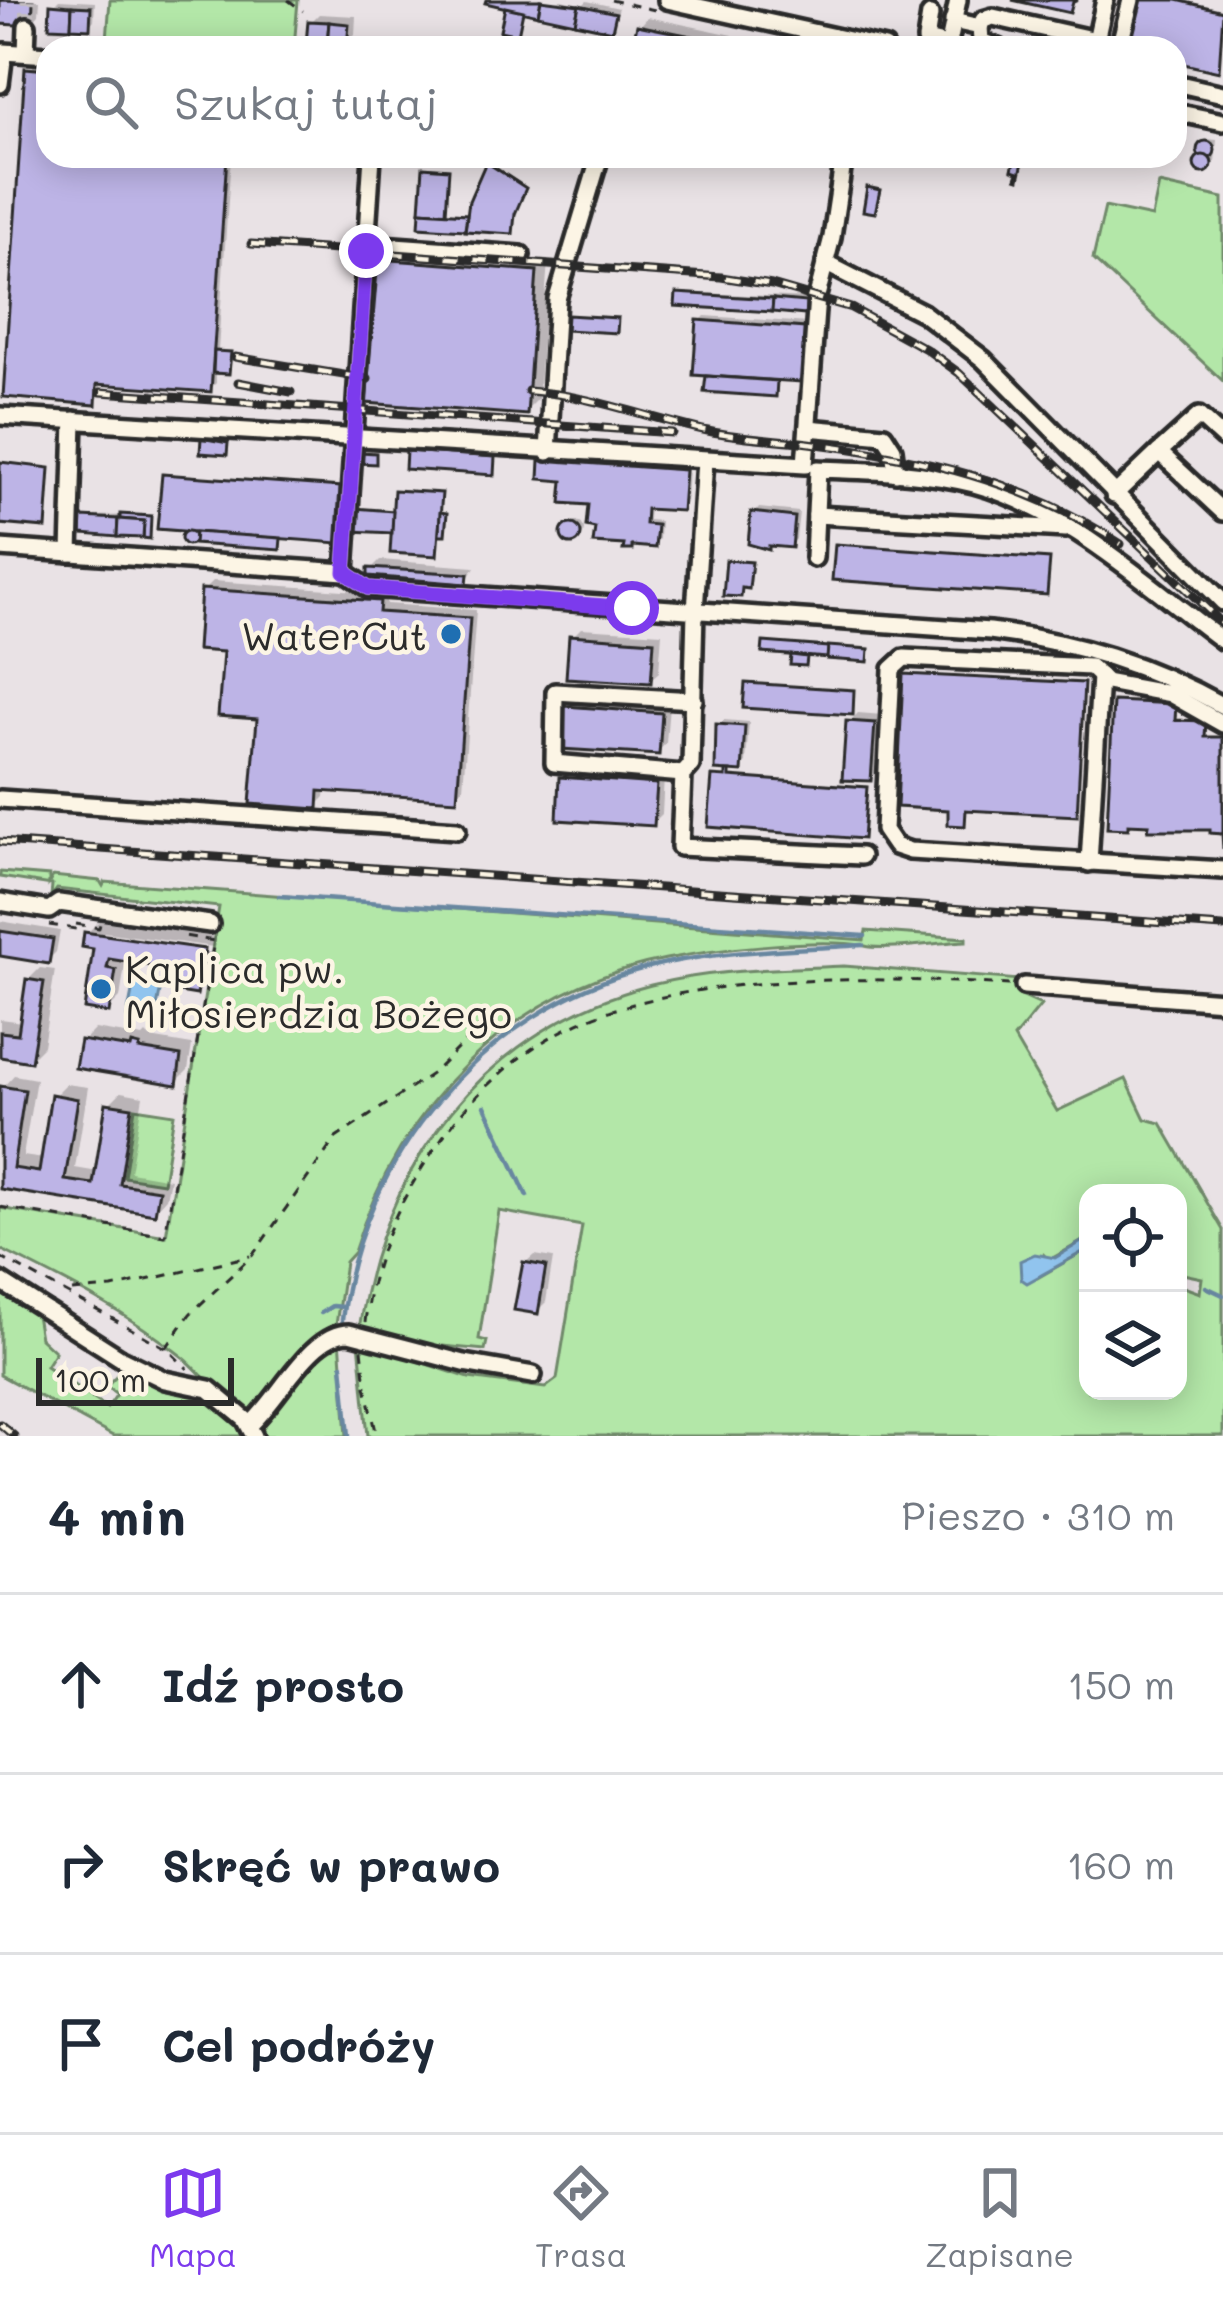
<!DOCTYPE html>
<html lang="pl">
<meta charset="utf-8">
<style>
:root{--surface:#fff;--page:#f6f6f7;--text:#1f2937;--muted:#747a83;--line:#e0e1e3;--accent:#7c3aed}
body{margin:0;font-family:Mali,sans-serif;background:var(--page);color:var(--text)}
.controls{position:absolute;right:36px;bottom:36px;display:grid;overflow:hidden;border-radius:24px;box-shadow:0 6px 30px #0003}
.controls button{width:108px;height:108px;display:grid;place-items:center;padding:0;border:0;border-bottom:3px solid var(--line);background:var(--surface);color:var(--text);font:60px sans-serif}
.scale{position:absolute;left:36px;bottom:30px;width:198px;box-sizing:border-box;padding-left:12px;border:6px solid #2b2b2b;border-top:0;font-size:33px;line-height:42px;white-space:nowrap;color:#2b2b2b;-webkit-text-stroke:9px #fcf5e5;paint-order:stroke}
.stop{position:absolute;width:36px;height:36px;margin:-27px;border:9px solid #7c3aed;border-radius:50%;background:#fff}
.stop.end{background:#7c3aed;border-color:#fff;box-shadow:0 3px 12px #0008}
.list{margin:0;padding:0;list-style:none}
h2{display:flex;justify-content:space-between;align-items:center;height:156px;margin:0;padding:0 48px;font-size:51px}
h2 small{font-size:39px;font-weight:400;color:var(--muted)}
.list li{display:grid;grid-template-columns:78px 1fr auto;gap:36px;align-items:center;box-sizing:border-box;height:180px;padding:0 48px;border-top:3px solid var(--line)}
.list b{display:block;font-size:45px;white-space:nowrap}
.list em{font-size:39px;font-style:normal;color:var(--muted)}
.icon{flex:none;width:66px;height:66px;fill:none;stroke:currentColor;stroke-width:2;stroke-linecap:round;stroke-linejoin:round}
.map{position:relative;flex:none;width:1223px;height:1436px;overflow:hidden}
.search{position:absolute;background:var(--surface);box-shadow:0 6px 30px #0003;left:36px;right:36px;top:36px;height:132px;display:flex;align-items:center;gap:30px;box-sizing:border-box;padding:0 42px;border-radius:36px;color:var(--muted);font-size:45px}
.sheet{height:696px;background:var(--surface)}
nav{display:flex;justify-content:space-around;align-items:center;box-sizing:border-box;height:168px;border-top:3px solid var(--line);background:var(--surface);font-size:33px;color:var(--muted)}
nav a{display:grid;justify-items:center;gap:6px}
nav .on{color:var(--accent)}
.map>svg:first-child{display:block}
.green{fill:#b3e7a8;stroke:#6f896a;stroke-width:3;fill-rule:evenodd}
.water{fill:#91c4ee;stroke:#6887a0;stroke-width:3}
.shadow{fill:#0003}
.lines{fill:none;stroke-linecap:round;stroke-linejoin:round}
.stream{stroke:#6887a0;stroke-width:4.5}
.building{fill:#bdb4e6;stroke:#2b2b2b;stroke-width:3}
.minor-tunnel{stroke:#c3bdc0;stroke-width:15;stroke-dasharray:15 8;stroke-linecap:butt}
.minor-casing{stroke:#2b2b2b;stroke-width:24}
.path{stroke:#2b2b2b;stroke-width:3;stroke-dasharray:9 9;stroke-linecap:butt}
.minor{stroke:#fcf5e5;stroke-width:15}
.rail-casing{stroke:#2b2b2b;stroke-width:9}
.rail{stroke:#fcf5e5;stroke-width:4.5;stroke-dasharray:14;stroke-linecap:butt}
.route{stroke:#7c3aed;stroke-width:15}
.poi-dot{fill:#1f6fb2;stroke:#fcf5e5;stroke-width:4.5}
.labels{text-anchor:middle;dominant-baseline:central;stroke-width:9;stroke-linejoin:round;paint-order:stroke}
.poi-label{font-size:39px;fill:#2b2b2b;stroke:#fcf5e5;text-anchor:end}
</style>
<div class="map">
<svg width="1223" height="1436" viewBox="0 0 1223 1436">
<rect width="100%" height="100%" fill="#e9e2e5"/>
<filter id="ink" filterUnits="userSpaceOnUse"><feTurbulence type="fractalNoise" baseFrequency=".00833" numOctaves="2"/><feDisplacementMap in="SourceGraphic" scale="24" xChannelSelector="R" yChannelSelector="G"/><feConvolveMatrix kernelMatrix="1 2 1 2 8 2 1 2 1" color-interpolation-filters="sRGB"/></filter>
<g filter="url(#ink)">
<g class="green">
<polygon points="110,0 298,0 294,48 223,48 107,40"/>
<polygon points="1159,184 1223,198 1223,381 1093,259 1105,207 1152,217"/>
<path d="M0,872L49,876V883L53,876L100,881L103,886L105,882L864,940L866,931L966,938V941C941,942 885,951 865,946C821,937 716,949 666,959C512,988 399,1106 354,1252L345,1262L336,1325C298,1339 283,1382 257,1410C227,1411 205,1375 184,1358C129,1313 63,1280 0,1249V1208L166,1236L219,907L57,889L51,897L52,885L0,877Z"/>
<path d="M844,966L1021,980L1019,995L1041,1005L1014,1038L1057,1111L1126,1079L1145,1119L1161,1123L1223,1230V1436H368L359,1342L469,1378L545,1388L557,1379L582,1226L499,1211L479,1339L487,1341L485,1350L421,1344L359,1329C384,1163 484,1029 651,985C713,969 780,969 844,966ZM1088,1193H1178V1273L1202,1278L1200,1293L1178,1285V1391H1088V1249L1039,1277L1044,1255L1049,1260L1088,1238Z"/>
<polygon points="135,1108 174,1114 163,1183 124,1177"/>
<path d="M0,1286L35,1309L40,1338L55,1352L46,1366L107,1408L117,1394L106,1386L125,1367C136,1374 148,1382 160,1386C197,1398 229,1391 248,1436H113L0,1375Z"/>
<path d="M340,1338L347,1436H261C261,1411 318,1352 340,1338Z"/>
</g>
<g class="water">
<polygon points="134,982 161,987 154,1022 127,1017"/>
<polygon points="1088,1238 1088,1249 1027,1283 1021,1279 1020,1261 1035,1254 1055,1258"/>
</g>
<g class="shadow">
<polygon points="0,0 40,0 39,14 31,23 0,21"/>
<polygon points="59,0 95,2 94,20 89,26 53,6"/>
<polygon points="484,0 561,0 583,5 587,1 619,8 611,27"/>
<polygon points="1141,0 1182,0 1223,9 1220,67 1175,59 1175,48 1131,48"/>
<polygon points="319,14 356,16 355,35 346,44 311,22"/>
<polygon points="648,17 733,35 730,48 673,48 640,26"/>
<polygon points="35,64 48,65 48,156 231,156 218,351 231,352 230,369 216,370 216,383 210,389 157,385 151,398 150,385 101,381 100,396 95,402 30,70"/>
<polygon points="1207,139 1217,140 1215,162 1210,168 1199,167 1201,145"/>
<polygon points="490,163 525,186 511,231 422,224 428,167 449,168 446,213 470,214"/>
<polygon points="393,248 548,260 538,399 526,411 381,260"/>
<polygon points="680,292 810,298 810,306 804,312"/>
<polygon points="705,316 809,323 805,374 800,379 778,378 775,394 717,390 715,396 707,395 713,373 700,321"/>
<polygon points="410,450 496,456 495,470 409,452"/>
<polygon points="548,456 688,466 686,503 681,508 649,506 648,520 660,521 659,539 654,545 598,525 591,502 543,461"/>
<polygon points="166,475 342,488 338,536 284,535 279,547 186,541 185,527"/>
<polygon points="759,508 799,512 796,539 791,545 771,543 754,514"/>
<polygon points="151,515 150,534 85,518 86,516"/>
<circle cx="575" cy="530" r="9"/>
<polygon points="840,544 1050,558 1048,590 838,546"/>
<polygon points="380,560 475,567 466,581 371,569"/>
<polygon points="213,581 387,593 386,604 476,610 463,788 455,796 326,788 325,797 316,806 260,716 226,649 204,590"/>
<polygon points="581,628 662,633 659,672 650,680 572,637"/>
<polygon points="908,674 1084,683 1078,811 966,807 964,822 952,807"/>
<polygon points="576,699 669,705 666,743 658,752 567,708"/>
<polygon points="1118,700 1177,703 1176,719 1207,720 1206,736 1223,737 1223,831 1129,821 1127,826"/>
<polygon points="858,713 883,715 879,770 870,778 849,722"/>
<polygon points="724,720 749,722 746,763 740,769 719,725"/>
<polygon points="571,770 664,776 662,814 653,823 562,779"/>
<polygon points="716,776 867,787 864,834 714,777"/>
<polygon points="0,921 60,931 56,952 48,960 0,953"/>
<polygon points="99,921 215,937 213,947 104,932 104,938 213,953 208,980 196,992 180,967 126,959 120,998 108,1010 97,946 87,933"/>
<polygon points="40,968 55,970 43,1046 30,1059 0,1054 0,1019 22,1022 28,980"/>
<polygon points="95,1029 143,1037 146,1034 150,1038 192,1045 188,1070 176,1082 83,1041"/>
<polygon points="14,1075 36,1079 23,1156 44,1159 54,1096 66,1084 88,1087 75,1168 98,1172 109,1104 121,1092 143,1096 130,1172 170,1179 166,1198 154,1211 0,1186 0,1098 2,1088"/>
<polygon points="534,1255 553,1258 546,1302 537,1311 525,1263"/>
</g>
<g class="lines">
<g class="stream">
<polyline points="279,896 865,936"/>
<polyline points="485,1106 527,1196"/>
<polyline points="1206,1287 1223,1295"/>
<polyline points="321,1313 332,1306 343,1307"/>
<path d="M342,1320C361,1156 484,1010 645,968C715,950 791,950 863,945"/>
<polyline points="342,1365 349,1436"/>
</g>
</g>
<g class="building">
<polygon points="0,0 33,1 32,26 0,24"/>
<polygon points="486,0 541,0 538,15 485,3"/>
<polygon points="541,0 579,5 575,23 538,15"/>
<polygon points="1012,0 1078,0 1073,2 1070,13"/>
<polygon points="1138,0 1177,0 1223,11 1219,72 1175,62 1175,48 1127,48"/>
<polygon points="50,4 72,6 71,28 49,27"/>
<polygon points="579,5 616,13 612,31 575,23"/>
<polygon points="72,6 91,7 90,29 71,28"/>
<polygon points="505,7 523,11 518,35 500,31"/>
<polygon points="308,21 329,22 327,45 306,44"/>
<polygon points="329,22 349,24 347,47 327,45"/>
<polygon points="637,25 726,43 725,48 659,48 633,42"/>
<polygon points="737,40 763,46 763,48 736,48"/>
<polygon points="25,68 48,70 48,156 227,156 211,392 97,384 96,405 3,397"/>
<circle cx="1206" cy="150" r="9"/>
<circle cx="1203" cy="164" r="9"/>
<polygon points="1015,156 1024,158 1019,179 1016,178 1018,172 1012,170"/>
<polygon points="486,162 526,188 515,214 513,234 465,231 469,201"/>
<polygon points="423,167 449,169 446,213 420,211"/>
<polygon points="867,187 880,190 875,213 863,211"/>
<polygon points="420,211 467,214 465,230 419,227"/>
<polygon points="378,259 537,271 527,415 366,403"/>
<polygon points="676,293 773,299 772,312 675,306"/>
<polygon points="773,299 806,302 806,315 772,312"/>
<polygon points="567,315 618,318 617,333 566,330"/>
<polygon points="697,320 805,328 801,382 693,375"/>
<polygon points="214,351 231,352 229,374 213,373"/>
<polygon points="706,376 777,381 776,397 704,392"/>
<polygon points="201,438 228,443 227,455 200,453"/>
<polygon points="406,451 495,457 494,475 405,469"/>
<polygon points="360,452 376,453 376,464 359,463"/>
<polygon points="540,460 685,470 682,511 646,509 645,524 657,525 655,548 632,546 632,550 623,550 624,545 593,543 595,528 586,526 588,505 561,503 563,481 539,479"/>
<polygon points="0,462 50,468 46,528 0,524"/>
<polygon points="162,474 341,487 338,543 157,529"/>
<polygon points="394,490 442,493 437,556 390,553"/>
<polygon points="354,508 393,511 392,533 352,531"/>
<polygon points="440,512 447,513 445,535 439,535"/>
<polygon points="751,512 795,517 792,548 769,546 769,550 748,544"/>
<polygon points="120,514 151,516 150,539 143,538 144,521 120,519"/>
<polygon points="82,517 118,519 117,537 81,534"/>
<polygon points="118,519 144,521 143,538 117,537"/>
<circle cx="571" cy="534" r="10"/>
<circle cx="188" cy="538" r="7"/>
<polygon points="195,532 281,538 280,550 194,544"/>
<polygon points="835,544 1050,559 1047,595 832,580"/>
<polygon points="726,560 752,562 749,589 742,588 741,597 723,596"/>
<polygon points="368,568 468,574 467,584 368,576"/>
<polygon points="201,589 380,601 379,612 470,618 457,800 319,791 318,809 250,804 257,719 218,716 223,652 197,650"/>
<polygon points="569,635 654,641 651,683 566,678"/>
<polygon points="763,642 828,647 828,658 762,653"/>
<polygon points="828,646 869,649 868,662 827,659"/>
<polygon points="791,655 807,657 806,666 790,665"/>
<polygon points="903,674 1084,683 1077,816 966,810 965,826 948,825 948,810 897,807"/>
<polygon points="745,683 854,690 853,715 743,708"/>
<polygon points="1113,701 1176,704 1175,720 1206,721 1205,737 1223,737 1223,849 1222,834 1210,833 1210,830 1148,830 1149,825 1128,824 1128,829 1107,828"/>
<polygon points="564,706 662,713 659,755 561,749"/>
<polygon points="846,721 875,723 871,781 842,780"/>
<polygon points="716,724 745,726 742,772 715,770"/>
<polygon points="726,771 730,771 730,777 867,787 863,839 708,827 712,776 726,777"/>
<polygon points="559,777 657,784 654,826 557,820"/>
<polygon points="0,931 53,939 49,964 0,956"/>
<polygon points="84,932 205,949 197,995 173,991 176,970 109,959 107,968 116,970 109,1013 84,1009 93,949 82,947"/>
<polygon points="26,979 44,982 31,1062 0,1057 0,1032 18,1034"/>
<polygon points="80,1040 131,1048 132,1044 140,1046 139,1049 181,1056 177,1085 75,1068"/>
<polygon points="0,1086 25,1090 13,1168 39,1172 51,1094 78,1099 65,1180 93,1184 106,1103 132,1107 120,1184 159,1190 155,1214 0,1189"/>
<polygon points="523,1262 546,1266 538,1314 514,1310"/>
</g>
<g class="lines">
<polyline class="minor-tunnel" points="27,26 28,0"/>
<defs>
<g id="minor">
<polyline points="667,0 885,48"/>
<polyline points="930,15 926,40 948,45"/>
<polyline points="953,21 980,27 981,41 998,48"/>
<polyline points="980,27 983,20 993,17 1096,40"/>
<polyline points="1095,45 1105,0"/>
<polyline points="948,48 958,0"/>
<polyline points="1119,48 1131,0"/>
<polyline points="26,53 27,26"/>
<polyline points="1175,83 1223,94"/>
<polyline points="0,84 4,52 48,55"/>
<polyline points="1175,112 1223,122"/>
<polyline points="366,244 521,255"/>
<polyline points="825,263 923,313 983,359 1223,602"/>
<polyline points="0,416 805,465 817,296 832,237 843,163"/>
<polyline points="808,428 884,435 893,449 896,473"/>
<polyline points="548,452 557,299 600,156"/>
<polyline points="1159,452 1199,416 1223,438"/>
<polyline points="705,460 695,611 691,765 683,774 680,847 861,856"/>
<polyline points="1114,495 1159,452 1223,512"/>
<polyline points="816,515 1066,529"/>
<path d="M0,548L345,572L368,588L990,631C1075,642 1148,664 1223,706"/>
<polyline points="70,553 74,420"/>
<path d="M814,558L818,469C870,471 923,471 974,484C1067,509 1147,585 1223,641"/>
<polyline points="345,572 372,156"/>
<polyline points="1223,724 1170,694 1106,682 1090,667 904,658 892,669 884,830 895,846 910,851 1223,870"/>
<polyline points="683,774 554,763 555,692 694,700"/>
<polyline points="0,799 457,830"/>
<polyline points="1089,863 1100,676"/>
<polyline points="0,902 49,910 59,903 210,924"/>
<polyline points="1024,986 1223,1001"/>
<polyline points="0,1281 122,1359 165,1380 209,1389 245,1419 254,1436"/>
<path d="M250,1425C280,1398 310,1333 349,1333L464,1363L533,1375"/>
</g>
</defs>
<use href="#minor" class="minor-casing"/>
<g class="path">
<polyline points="288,0 303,11"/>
<polyline points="611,0 655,10"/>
<polyline points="76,924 99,928 100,924"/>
<polyline points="49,925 76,929"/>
<polyline points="0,1207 165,1236 214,941 185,936"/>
<polyline points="0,1257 166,1348 188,1369"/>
<polyline points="72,1291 112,1288 250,1256"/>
<path d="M365,1322C372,1264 391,1218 422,1168C462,1103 517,1047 590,1018C707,972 884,977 1009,985"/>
<polyline points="166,1348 190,1314 252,1256 336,1138 433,1073 489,1017"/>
<polyline points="362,1349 366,1386 377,1436"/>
</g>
<use href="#minor" class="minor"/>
<defs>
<g id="rail">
<polyline points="251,244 721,277 772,285 851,308 926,349 959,373 1223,624"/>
<polyline points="235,357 368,379"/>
<polyline points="238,382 291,392"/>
<path d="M528,391C591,395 647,418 708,431C741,438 775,439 809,443C920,457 1026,481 1121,544"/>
<polyline points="101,392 672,433"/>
<polyline points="0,842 1223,927"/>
<polyline points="0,1424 14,1436"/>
</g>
</defs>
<use href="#rail" class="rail-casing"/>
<use href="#rail" class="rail"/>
</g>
</g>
<g class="lines" filter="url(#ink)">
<polyline class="route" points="366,251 345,572 368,588 632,608"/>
</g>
<g class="poi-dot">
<circle cx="451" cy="634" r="12"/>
<circle cx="101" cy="989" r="12"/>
</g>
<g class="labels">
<g class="poi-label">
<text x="427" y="634">WaterCut</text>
<text x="125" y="967" text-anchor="start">Kaplica pw.<tspan x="125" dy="45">Miłosierdzia Bożego</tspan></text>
</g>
</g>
</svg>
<div class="controls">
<button><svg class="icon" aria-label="locate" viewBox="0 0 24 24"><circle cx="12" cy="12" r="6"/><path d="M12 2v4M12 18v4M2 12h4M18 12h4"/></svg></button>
<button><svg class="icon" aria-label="layers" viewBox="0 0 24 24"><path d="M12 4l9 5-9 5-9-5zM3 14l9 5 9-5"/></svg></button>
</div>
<div class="scale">100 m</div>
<div class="stop" style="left:632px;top:608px"></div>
<div class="stop end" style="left:366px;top:251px"></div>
<div class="search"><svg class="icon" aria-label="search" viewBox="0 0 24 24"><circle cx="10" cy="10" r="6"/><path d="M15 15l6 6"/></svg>Szukaj tutaj</div>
</div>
<section class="sheet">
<h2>4 min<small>Pieszo · 310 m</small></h2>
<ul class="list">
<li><svg class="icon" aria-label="ahead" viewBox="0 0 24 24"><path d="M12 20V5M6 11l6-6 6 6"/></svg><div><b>Idź prosto</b></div><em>150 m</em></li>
<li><svg class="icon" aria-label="right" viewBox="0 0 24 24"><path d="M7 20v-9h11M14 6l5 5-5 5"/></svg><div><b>Skręć w prawo</b></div><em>160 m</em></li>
<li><svg class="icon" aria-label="arrive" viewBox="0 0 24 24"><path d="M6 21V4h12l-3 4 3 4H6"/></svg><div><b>Cel podróży</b></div></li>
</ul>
</section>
<nav>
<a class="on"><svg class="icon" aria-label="map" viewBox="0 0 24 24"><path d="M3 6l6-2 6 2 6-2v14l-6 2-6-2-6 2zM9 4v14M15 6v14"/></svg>Mapa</a>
<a><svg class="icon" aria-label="directions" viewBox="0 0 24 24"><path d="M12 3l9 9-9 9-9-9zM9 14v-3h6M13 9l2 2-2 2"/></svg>Trasa</a>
<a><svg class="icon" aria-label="saved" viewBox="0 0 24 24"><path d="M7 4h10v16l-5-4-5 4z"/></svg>Zapisane</a>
</nav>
